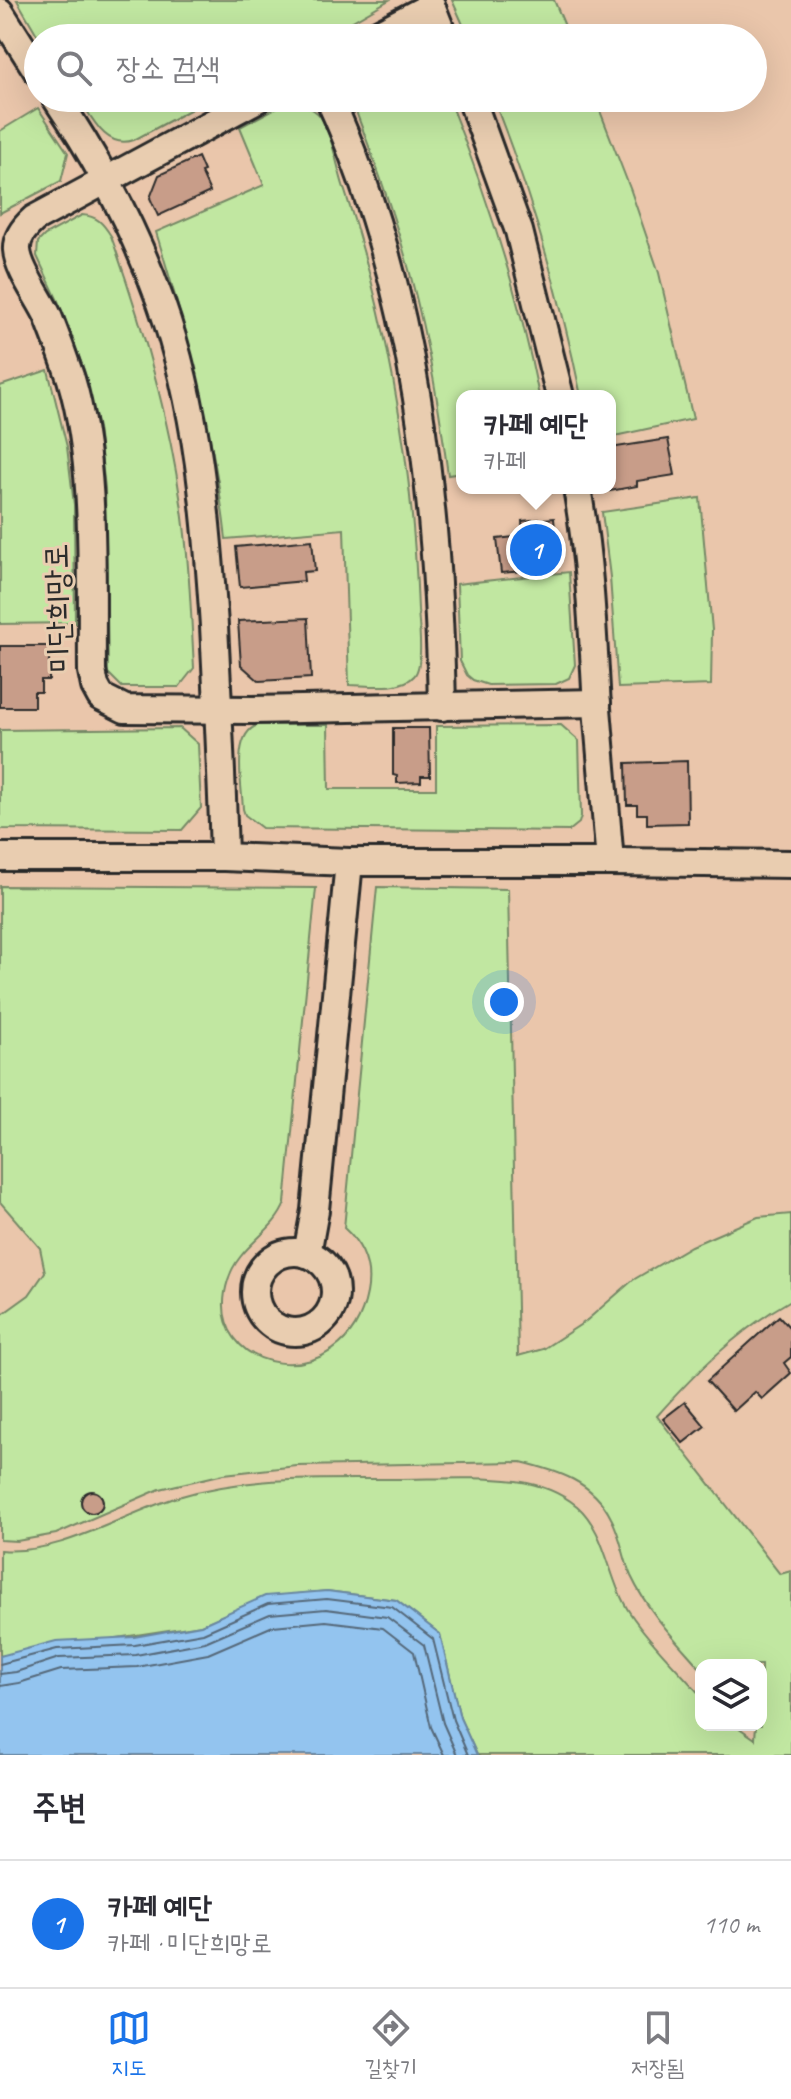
<!DOCTYPE html>
<html lang="ko">
<meta charset="utf-8">
<style>
:root{--surface:#fff;--page:#f7f7f7;--text:#2b2b33;--muted:#7c7c81;--line:#e1e1e2;--accent:#1a73e8}
body{margin:0;font-family:Caveat,"Poor Story",sans-serif;background:var(--page);color:var(--text)}
.controls{position:absolute;right:24px;bottom:24px;display:grid;overflow:hidden;border-radius:16px;box-shadow:0 8px 32px #0002}
.controls button{width:72px;height:72px;display:grid;place-items:center;padding:0;border:0;border-bottom:2px solid var(--line);background:var(--surface);color:var(--text);font:40px sans-serif}
.you{position:absolute;left:504px;top:1002px;width:28px;height:28px;margin:-20px;border:6px solid #fff;border-radius:50%;background:#1a73e8;box-shadow:0 0 0 12px #1a73e833}
.badge{display:grid;place-items:center;width:52px;height:52px;border-radius:50%;background:var(--accent);color:#fff;font-size:26px;font-weight:700}
.pin{position:absolute;translate:-50% -50%;border:4px solid #fff;box-shadow:0 2px 8px #0006}
.popup{position:absolute;left:456px;top:390px;width:160px;height:104px;box-sizing:border-box;display:grid;place-content:center;border-radius:16px;background:var(--surface);filter:drop-shadow(0 2px 6px #0005);font-size:26px;white-space:nowrap;color:var(--muted)}
.popup b{font-size:30px;color:var(--text)}
.popup::after{content:'';position:absolute;left:50%;top:100%;margin-left:-16px;border:16px solid transparent;border-top-color:var(--surface)}
.list{margin:0;padding:0;list-style:none}
h2{display:flex;justify-content:space-between;align-items:center;height:104px;margin:0;padding:0 32px;font-size:34px}
h2 small{font-size:26px;font-weight:400;color:var(--muted)}
.list li{display:grid;grid-template-columns:52px 1fr auto;gap:24px;align-items:center;box-sizing:border-box;height:128px;padding:0 32px;border-top:2px solid var(--line)}
.list b{display:block;font-size:30px;white-space:nowrap}
.list p{margin:0;font-size:26px;white-space:nowrap;color:var(--muted)}
.list em{font-size:26px;font-style:normal;color:var(--muted)}
.icon{flex:none;width:44px;height:44px;fill:none;stroke:currentColor;stroke-width:2;stroke-linecap:round;stroke-linejoin:round}
.map{position:relative;flex:none;width:791px;height:1755px;overflow:hidden}
.search{position:absolute;background:var(--surface);box-shadow:0 8px 32px #0002;left:24px;right:24px;top:24px;height:88px;display:flex;align-items:center;gap:20px;box-sizing:border-box;padding:0 28px;border-radius:44px;color:var(--muted);font-size:30px}
.sheet{height:232px;background:var(--surface)}
nav{display:flex;justify-content:space-around;align-items:center;box-sizing:border-box;height:112px;border-top:2px solid var(--line);background:var(--surface);font-size:22px;color:var(--muted)}
nav a{display:grid;justify-items:center;gap:4px}
nav .on{color:var(--accent)}
.map>svg:first-child{display:block}
.green{fill:#c1e7a1;stroke:#768966;stroke-width:2}
.water{fill:#93c4ef;stroke:#6987a1;stroke-width:2}
.lines{fill:none;stroke-linecap:round;stroke-linejoin:round}
.shore{stroke:#556879;stroke-width:2}
.building{fill:#c89d89;stroke:#2b2b2b;stroke-width:2}
.street-casing{stroke:#2b2b2b;stroke-width:32}
.street{stroke:#e9cdb0;stroke-width:26}
.labels{text-anchor:middle;dominant-baseline:central;stroke-width:6;stroke-linejoin:round;paint-order:stroke}
.street-label{font-size:32px;fill:#2b2b2b;stroke:#e9cdb0}
</style>
<div class="map">
<svg width="791" height="1755" viewBox="0 0 791 1755">
<rect width="100%" height="100%" fill="#eac6ab"/>
<filter id="ink" filterUnits="userSpaceOnUse"><feTurbulence type="fractalNoise" baseFrequency=".0125" numOctaves="2"/><feDisplacementMap in="SourceGraphic" scale="16" xChannelSelector="R" yChannelSelector="G"/><feConvolveMatrix kernelMatrix="1 2 1 2 8 2 1 2 1" color-interpolation-filters="sRGB"/></filter>
<g filter="url(#ink)">
<g class="green">
<polygon points="17,0 389,0 323,38 39,38"/>
<polygon points="452,0 554,0 570,38 469,38"/>
<path d="M79,98H212L134,140C106,150 92,118 79,98Z"/>
<path d="M351,98H448C487,195 519,294 539,396H462V473L448,475C437,387 420,297 392,213C380,174 365,136 351,98Z"/>
<path d="M493,98H595L631,191L659,273L693,419L610,437V396H581C560,294 531,195 493,98Z"/>
<path d="M287,102C298,102 313,107 320,116C331,131 337,166 343,185C389,323 413,465 418,610C419,625 424,666 414,676C401,691 367,685 349,685L344,529L226,539C214,434 187,333 156,232L264,185L240,127Z"/>
<polygon points="38,108 68,153 61,181 0,213 0,131"/>
<path d="M82,215C97,216 103,223 111,236C142,323 168,411 181,503C189,557 191,613 194,668L179,687H122L108,673L105,488L98,428L84,370L58,301L37,256L38,242L45,235Z"/>
<polygon points="48,370 67,447 74,505 75,623 0,624 0,386"/>
<polygon points="700,498 712,630 711,685 618,688 610,577 602,512"/>
<polygon points="569,572 575,665 569,678 556,684 488,685 473,680 467,675 460,661 457,584"/>
<path d="M258,725H328L329,789H436V726L561,725L579,741L581,816L579,823L569,831L262,828L245,815L243,809C242,785 231,734 258,725Z"/>
<polygon points="180,728 198,744 201,808 182,830 0,829 0,730"/>
<path d="M0,886L316,888L285,1203C274,1233 238,1246 228,1280C198,1376 347,1400 367,1293C372,1267 364,1246 344,1228L377,887L508,889L518,1356L543,1349L586,1321L633,1280L691,1246L758,1217L791,1214V1300C739,1329 696,1372 657,1416L780,1574L791,1571V1755H477L460,1718L440,1634L396,1600L327,1591L265,1597L201,1625L0,1656V1550C59,1556 122,1514 178,1497C247,1476 324,1479 395,1479C435,1479 476,1476 516,1481C537,1484 560,1492 577,1506C607,1532 608,1581 630,1613C650,1643 678,1669 701,1696V1725H735L755,1739L756,1725H761V1665H701V1669C675,1639 648,1612 631,1576C623,1557 621,1536 611,1518C593,1481 558,1471 521,1462L297,1466L224,1474L160,1489L56,1534L17,1541L0,1540V1316L29,1295L45,1272L40,1248L0,1202Z"/>
</g>
<polygon class="water" points="327,1591 396,1600 440,1634 460,1718 477,1755 0,1755 0,1656 56,1641 134,1637 201,1625 265,1596"/>
<g class="lines">
<g class="shore">
<polyline points="0,1664 57,1649 135,1645 203,1633 268,1604 327,1599 392,1607 433,1639 453,1720 468,1755"/>
<polyline points="0,1674 16,1672 59,1658 136,1655 205,1642 270,1614 326,1609 387,1617 424,1645 443,1723 457,1755"/>
<polyline points="0,1686 19,1683 61,1670 137,1667 208,1654 273,1626 326,1621 383,1628 414,1652 431,1727 444,1755"/>
</g>
</g>
<g class="building">
<polygon points="198,157 204,171 201,172 210,192 158,216 150,198 159,175"/>
<polygon points="668,439 675,475 637,481 637,486 610,491 610,448"/>
<polygon points="554,518 558,568 501,573 497,539 523,536 522,521"/>
<polygon points="312,540 315,571 303,572 304,581 240,587 236,547"/>
<polygon points="308,618 311,678 259,681 241,665 238,621"/>
<polygon points="0,646 49,646 49,680 41,680 41,692 34,692 34,707 0,707"/>
<polygon points="393,728 429,728 430,776 421,776 421,782 397,783 397,776 393,775"/>
<polygon points="687,761 688,823 647,824 647,814 637,814 637,805 627,805 626,763"/>
<polygon points="779,1316 791,1329 791,1357 784,1363 791,1373 762,1399 755,1392 734,1411 707,1381"/>
<polygon points="685,1402 705,1426 683,1443 663,1419"/>
<circle cx="92" cy="1502" r="11"/>
</g>
<g class="lines">
<defs>
<g id="street">
<polyline points="429,0 444,38"/>
<polyline points="0,12 38,72"/>
<polyline points="370,38 431,6"/>
<path d="M56,98C99,162 135,230 161,303C198,407 207,517 214,626C218,703 222,780 224,857"/>
<path d="M259,98L34,219C25,227 16,237 17,250C18,269 39,297 48,316C56,336 64,358 71,379C97,465 91,580 92,671L95,686L101,697L125,709L253,710L597,703"/>
<path d="M329,98C416,287 438,501 442,707"/>
<polyline points="471,98 519,231 560,396"/>
<path d="M0,857H224L349,862H610C606,811 601,760 597,708C593,634 590,561 577,488"/>
<polyline points="610,862 791,864"/>
<circle cx="295" cy="1292" r="40"/>
<polyline points="307,1254 315,1210 349,862"/>
</g>
</defs>
<use href="#street" class="street-casing"/>
<use href="#street" class="street"/>
</g>
</g>
<g class="labels">
<g class="street-label">
<text transform="translate(58 608) rotate(-92)">미단희망로</text>
</g>
</g>
</svg>
<div class="controls">
<button><svg class="icon" aria-label="layers" viewBox="0 0 24 24"><path d="M12 4l9 5-9 5-9-5zM3 14l9 5 9-5"/></svg></button>
</div>
<div class="you"></div>
<div class="pin badge" style="left:536px;top:550px">1</div>
<div class="popup"><b>카페 예단</b>카페</div>
<div class="search"><svg class="icon" aria-label="search" viewBox="0 0 24 24"><circle cx="10" cy="10" r="6"/><path d="M15 15l6 6"/></svg>장소 검색</div>
</div>
<section class="sheet">
<h2>주변<small></small></h2>
<ul class="list">
<li><span class="badge">1</span><div><b>카페 예단</b><p>카페 · 미단희망로</p></div><em>110 m</em></li>
</ul>
</section>
<nav>
<a class="on"><svg class="icon" aria-label="map" viewBox="0 0 24 24"><path d="M3 6l6-2 6 2 6-2v14l-6 2-6-2-6 2zM9 4v14M15 6v14"/></svg>지도</a>
<a><svg class="icon" aria-label="directions" viewBox="0 0 24 24"><path d="M12 3l9 9-9 9-9-9zM9 14v-3h6M13 9l2 2-2 2"/></svg>길찾기</a>
<a><svg class="icon" aria-label="saved" viewBox="0 0 24 24"><path d="M7 4h10v16l-5-4-5 4z"/></svg>저장됨</a>
</nav>
